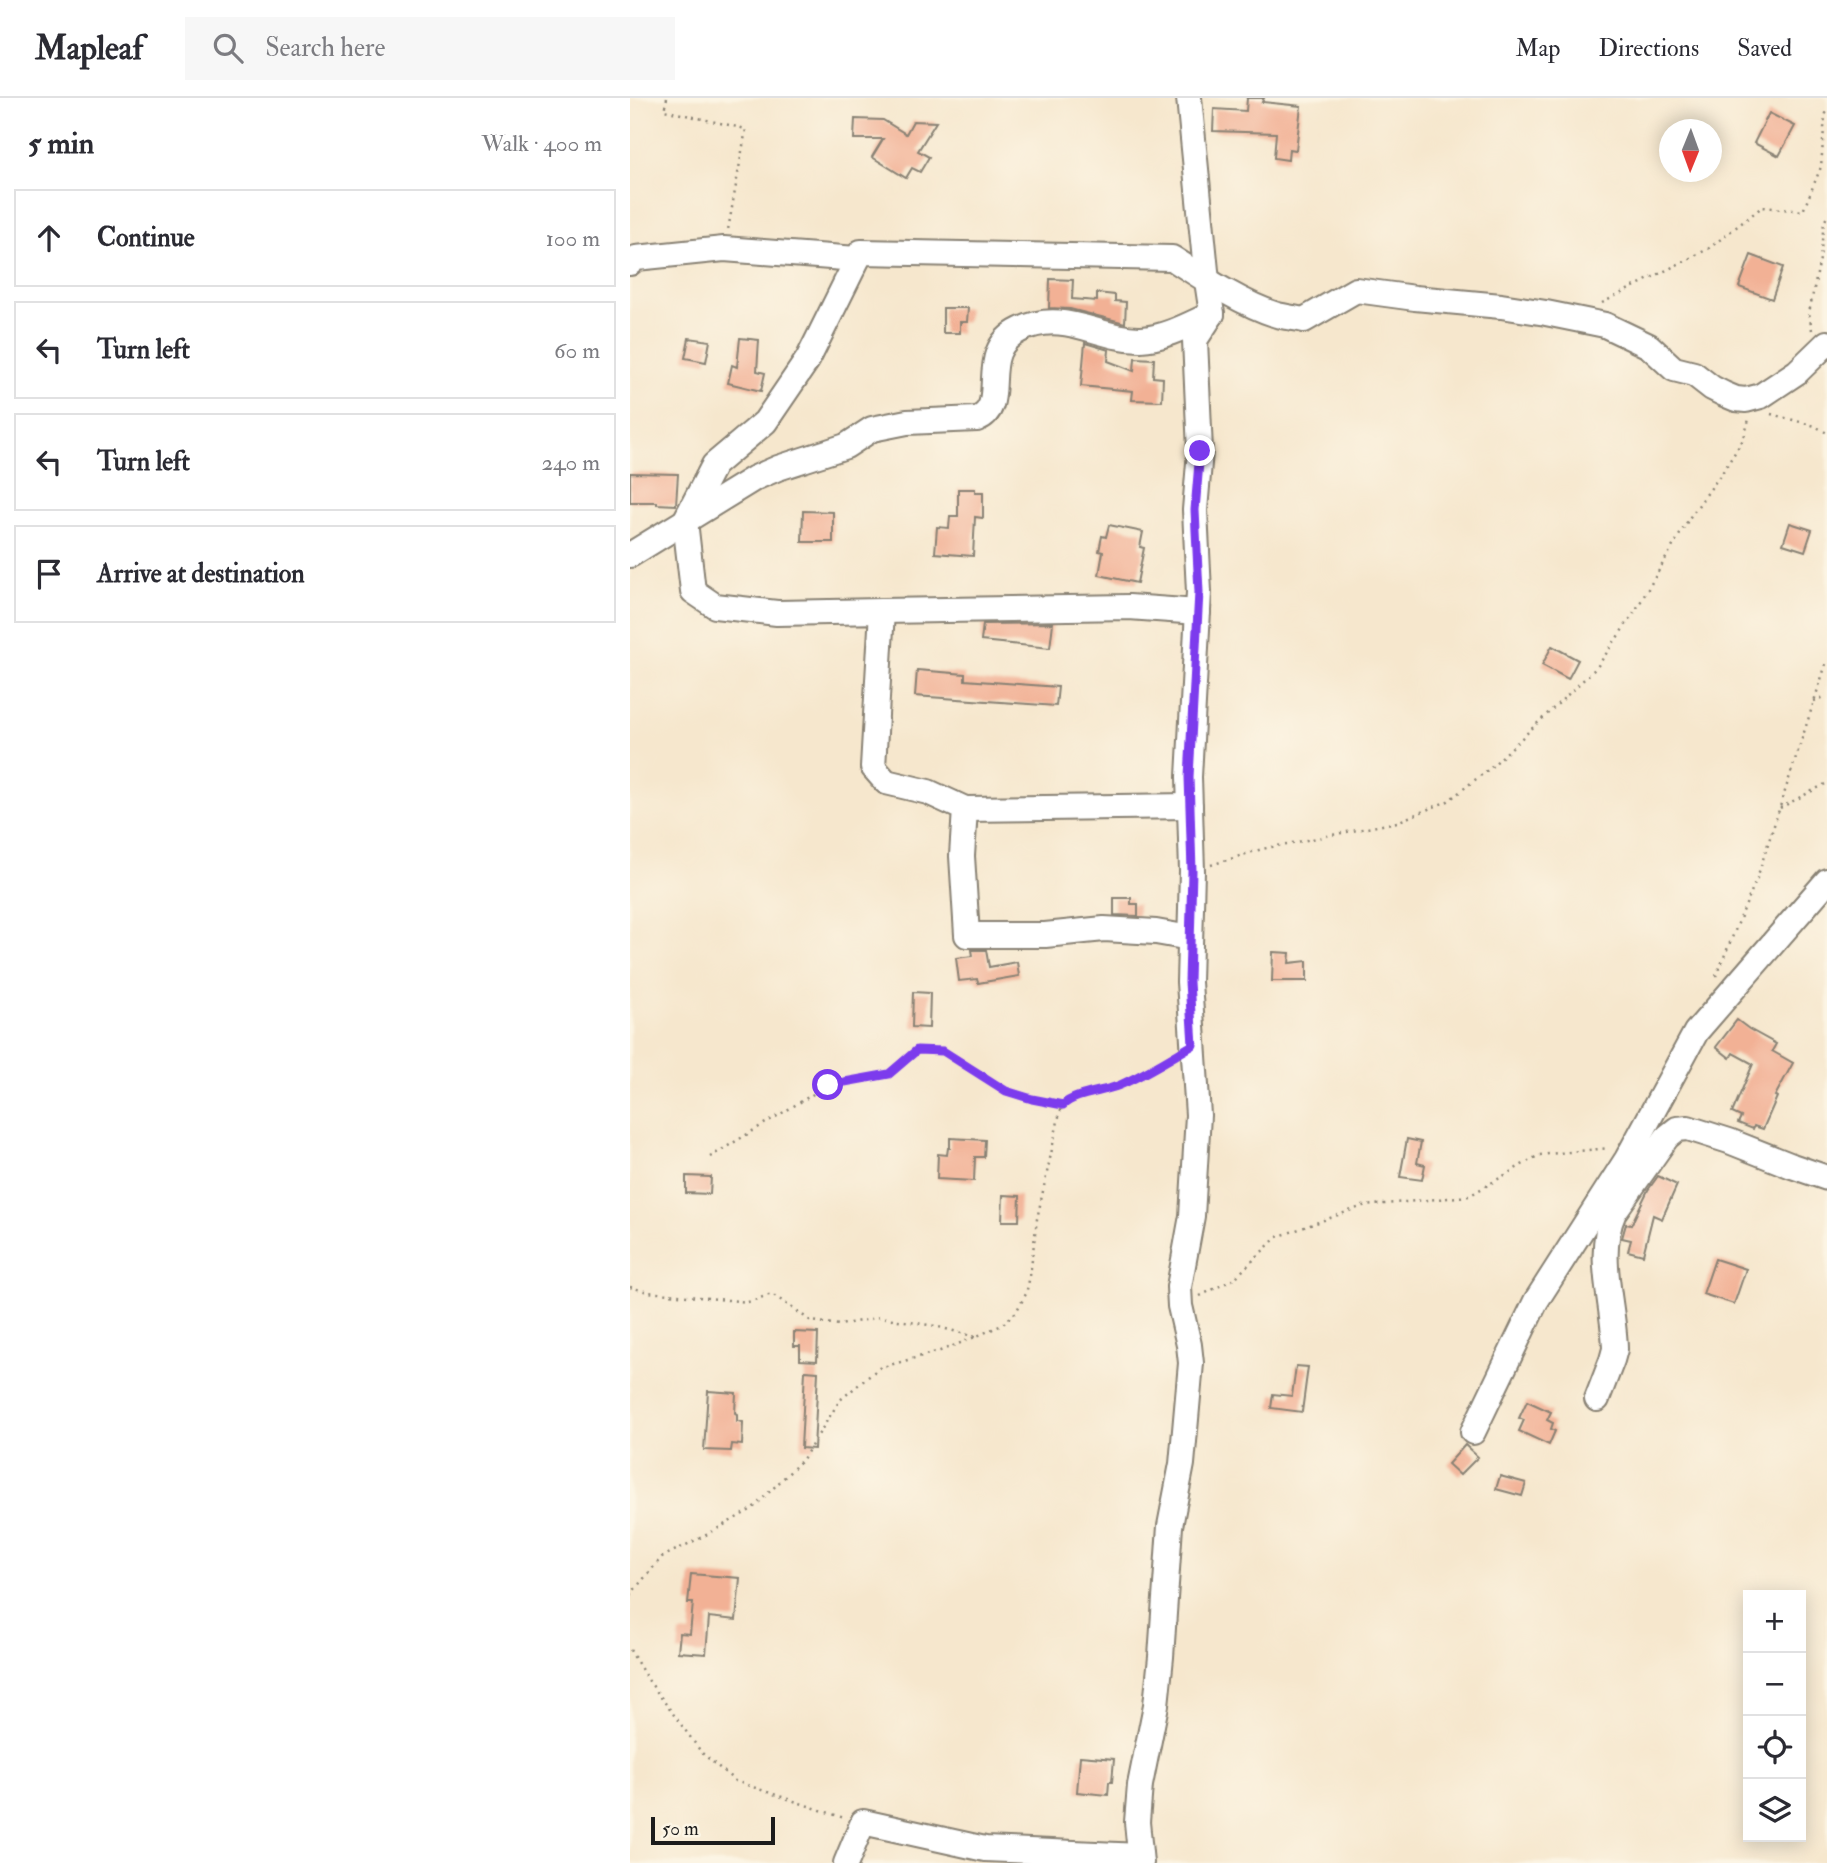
<!DOCTYPE html>
<meta charset="utf-8">
<style>
:root{--surface:#fff;--page:#f7f7f7;--text:#2b2b33;--muted:#7c7c81;--line:#e1e1e2}
body{margin:0;font-family:"IM FELL Double Pica",serif;background:var(--page);color:var(--text)}
.controls{position:absolute;right:21px;bottom:21px;display:grid;overflow:hidden;border-radius:0px;box-shadow:0 4px 18px #0003}
.controls button{width:63px;height:63px;display:grid;place-items:center;padding:0;border:0;border-bottom:2px solid var(--line);background:var(--surface);color:var(--text);font:35px sans-serif}
.compass{position:absolute;left:1029px;top:21px;width:63px;height:63px;border-radius:50%;background:var(--surface);box-shadow:0 4px 18px #0003;rotate:181deg}
.scale{position:absolute;left:21px;bottom:18px;width:124px;box-sizing:border-box;padding-left:7px;border:4px solid #1c1c1c;border-top:0;font-size:19px;line-height:24px;white-space:nowrap;color:#1c1c1c;-webkit-text-stroke:5px #fcf5e5;paint-order:stroke}
.stop{position:absolute;width:21px;height:21px;margin:-16px;border:5px solid #7c3aed;border-radius:50%;background:#fff}
.stop.end{background:#7c3aed;border-color:#fff;box-shadow:0 2px 7px #0008}
.list{margin:0;padding:0;list-style:none}
h2{display:flex;justify-content:space-between;align-items:center;height:91px;margin:0;padding:0 28px;font-size:30px}
h2 small{font-size:23px;font-weight:400;color:var(--muted)}
.list li{display:grid;grid-template-columns:46px 1fr auto;gap:21px;align-items:center;box-sizing:border-box;height:98px;margin:0 14px 14px;padding:0 14px;border:2px solid var(--line);border-radius:0px}
.list b{display:block;font-size:26px;white-space:nowrap}
.list em{font-size:23px;font-style:normal;color:var(--muted)}
.icon{flex:none;width:38px;height:38px;fill:none;stroke:currentColor;stroke-width:2;stroke-linecap:round;stroke-linejoin:round}
.map{position:relative;flex:none;width:1197px;height:1765px;overflow:hidden}
header{display:flex;align-items:center;gap:42px;box-sizing:border-box;height:98px;padding:0 35px;background:var(--surface);border-bottom:2px solid var(--line)}
header strong{font-size:33px}
nav{display:flex;gap:38px;margin-inline-start:auto;font-size:24px}
.search{width:490px;height:63px;background:var(--page);display:flex;align-items:center;gap:18px;box-sizing:border-box;padding:0 24px;border-radius:0px;color:var(--muted);font-size:26px}
main{display:flex}
aside{flex:1;background:var(--surface)}
.map>svg:first-child{display:block}
.building{fill:#f2b195}
.lines{fill:none;stroke-linecap:round;stroke-linejoin:round}
.minor-casing{stroke:#898274;stroke-width:28}
.path{stroke:#898274;stroke-width:2.5;stroke-dasharray:2 5;stroke-linecap:butt}
.minor{stroke:#fff;stroke-width:24}
.route{stroke:#7c3aed;stroke-width:9}
</style>
<header>
<strong>Mapleaf</strong>
<div class="search"><svg class="icon" aria-label="search" viewBox="0 0 24 24"><circle cx="10" cy="10" r="6"/><path d="M15 15l6 6"/></svg>Search here</div>
<nav><a>Map</a><a>Directions</a><a>Saved</a></nav>
</header>
<main>
<aside>
<h2>5 min<small>Walk · 400 m</small></h2>
<ul class="list">
<li><svg class="icon" aria-label="ahead" viewBox="0 0 24 24"><path d="M12 20V5M6 11l6-6 6 6"/></svg><div><b>Continue</b></div><em>100 m</em></li>
<li><svg class="icon" aria-label="left" viewBox="0 0 24 24"><path d="M17 20v-9H6M10 6l-5 5 5 5"/></svg><div><b>Turn left</b></div><em>60 m</em></li>
<li><svg class="icon" aria-label="left" viewBox="0 0 24 24"><path d="M17 20v-9H6M10 6l-5 5 5 5"/></svg><div><b>Turn left</b></div><em>240 m</em></li>
<li><svg class="icon" aria-label="arrive" viewBox="0 0 24 24"><path d="M6 21V4h12l-3 4 3 4H6"/></svg><div><b>Arrive at destination</b></div></li>
</ul>
</aside>
<div class="map">
<svg width="1197" height="1765" viewBox="0 0 1197 1765">
<rect width="100%" height="100%" fill="#fcf5e5"/>
<filter id="ink" filterUnits="userSpaceOnUse"><feTurbulence type="fractalNoise" baseFrequency=".0143" numOctaves="2"/><feDisplacementMap in="SourceGraphic" scale="14" xChannelSelector="R" yChannelSelector="G"/><feConvolveMatrix kernelMatrix="1 2 1 2 8 2 1 2 1" color-interpolation-filters="sRGB"/></filter>
<filter id="wash" filterUnits="userSpaceOnUse"><feTurbulence type="fractalNoise" baseFrequency=".00686" numOctaves="4" result="noise"/><feDisplacementMap in="SourceGraphic" scale="28" xChannelSelector="R" yChannelSelector="G"/><feGaussianBlur stdDeviation="1.57" result="paint"/><feColorMatrix in="noise" values="0 0 0 0 0 0 0 0 0 0 0 0 0 0 0 0 0 1.4 0 .05"/><feComposite in="paint" operator="in"/></filter>
<g filter="url(#wash)">
<rect width="100%" height="100%" fill="#f6e7cd"/>
<g id="blocks">
<g class="building">
<polygon points="617,0 634,0 632,4 671,8 666,52 659,51 658,62 644,60 646,35 583,33 584,11 616,13"/>
<polygon points="1139,15 1165,28 1149,58 1124,45"/>
<polygon points="225,21 253,22 276,36 283,23 306,24 288,53 299,59 290,74 282,70 276,80 242,59 253,41 224,41"/>
<polygon points="1121,157 1153,169 1142,201 1109,189"/>
<polygon points="420,181 443,182 442,201 467,203 467,195 485,197 485,203 496,204 495,225 440,211 419,210"/>
<polygon points="313,210 338,210 337,224 330,224 330,235 313,235"/>
<polygon points="59,240 80,243 76,264 55,260"/>
<polygon points="110,240 129,242 127,273 135,275 131,293 98,285 102,267 107,269"/>
<polygon points="455,245 479,252 478,263 504,273 505,260 524,261 523,279 533,280 532,303 502,302 503,293 451,288"/>
<polygon points="0,375 48,376 46,407 27,406 27,404 0,404"/>
<polygon points="328,391 345,391 345,394 353,394 353,420 345,419 343,458 305,455 307,429 319,430 320,418 328,418"/>
<polygon points="173,413 203,414 203,444 172,444"/>
<polygon points="1160,425 1182,432 1175,453 1153,446"/>
<polygon points="479,427 513,434 510,449 514,450 507,485 469,477 473,454 469,453 472,438 476,439"/>
<polygon points="423,525 420,550 351,543 353,526"/>
<polygon points="922,548 948,562 938,581 912,567"/>
<polygon points="287,572 335,576 335,582 428,589 426,608 285,598"/>
<polygon points="484,800 501,800 501,806 508,806 508,818 484,817"/>
<polygon points="342,852 356,852 359,869 387,864 389,878 348,885 347,881 329,883 326,860 343,858"/>
<polygon points="643,854 660,855 659,865 677,863 677,883 642,883"/>
<polygon points="283,894 300,895 299,930 282,929"/>
<polygon points="1107,922 1119,931 1146,946 1142,953 1163,965 1145,998 1147,999 1133,1031 1124,1028 1123,1031 1108,1025 1111,1019 1102,1015 1123,966 1103,955 1100,960 1086,949"/>
<polygon points="320,1040 355,1042 354,1059 345,1059 344,1083 307,1081 308,1056 317,1057 318,1050 320,1050"/>
<polygon points="777,1041 791,1044 787,1065 795,1067 792,1082 770,1079"/>
<polygon points="56,1078 81,1079 80,1096 56,1095"/>
<polygon points="1028,1078 1047,1087 1032,1121 1023,1117 1013,1157 998,1153 1001,1142 992,1140 996,1126 1001,1127 1018,1092"/>
<polygon points="373,1097 390,1098 389,1123 372,1123"/>
<polygon points="1085,1161 1116,1171 1104,1206 1073,1196"/>
<polygon points="164,1234 188,1235 187,1263 170,1262 170,1248 164,1248"/>
<polygon points="666,1268 678,1269 672,1314 641,1310 643,1296 662,1298"/>
<polygon points="175,1273 188,1274 184,1351 171,1350"/>
<polygon points="78,1293 106,1295 105,1315 107,1316 107,1323 113,1324 112,1347 102,1346 101,1353 74,1352"/>
<polygon points="897,1303 921,1314 917,1322 923,1325 921,1331 925,1333 919,1347 889,1333 894,1322 889,1320"/>
<polygon points="835,1347 848,1359 830,1377 818,1366"/>
<polygon points="870,1378 896,1385 892,1398 866,1391"/>
<polygon points="61,1476 110,1480 106,1522 79,1519 76,1556 48,1554 50,1535 60,1536 63,1505 58,1505"/>
<polygon points="450,1658 484,1661 482,1684 479,1684 478,1697 447,1694"/>
</g>
</g>
</g>
<g filter="url(#ink)">
<use href="#blocks" fill-opacity="0" stroke="#898274" stroke-width="2"/>
<g class="lines">
<defs>
<g id="minor">
<polyline points="0,165 6,160 94,151 227,161"/>
<path d="M0,457L125,380L148,370L216,348L242,331L277,324L347,321C381,308 344,254 390,232C434,210 470,242 511,241C535,240 560,226 582,216"/>
<polyline points="252,513 499,509 568,514"/>
<polyline points="335,711 560,708"/>
<path d="M560,840L526,834L474,831L415,837H337L332,758L335,711L298,694L256,684L243,669L252,513L147,515L85,508L63,493L55,423L84,367L135,324L178,261L231,154L542,160C573,180 612,206 647,217C656,219 665,220 674,222L726,192L785,200L871,208L916,215L975,227L1019,248L1044,271L1064,276L1082,290L1094,296L1106,301L1116,302L1131,298L1167,274L1197,245"/>
<path d="M967,1301L982,1262L985,1251C984,1206 965,1156 984,1114L1037,1039L1047,1031L1058,1030L1099,1043L1162,1068L1197,1080"/>
<polyline points="843,1334 906,1203 997,1061 1066,934 1197,783"/>
<polyline points="216,1765 233,1724 355,1751 510,1758"/>
<polyline points="511,1765 507,1724 510,1687 526,1607 531,1559 540,1428 552,1366 561,1265 559,1247 550,1208 549,1189 562,1118 568,1017 559,884 562,773 559,679 569,494 565,412 570,353 565,242 582,216 577,183 559,0"/>
</g>
</defs>
<use href="#minor" class="minor-casing"/>
<g class="path">
<polyline points="37,0 34,12 116,31 98,132"/>
<polyline points="972,205 1078,151 1132,109 1173,113 1191,69 1195,18 1197,13"/>
<polyline points="1182,232 1179,215 1190,161 1194,124 1197,119"/>
<polyline points="1141,316 1185,328 1197,335"/>
<polyline points="1184,603 1197,598"/>
<polyline points="1150,710 1197,685"/>
<polyline points="581,767 632,751 767,724 818,703 859,671 967,569 1004,515 1060,419 1094,372 1114,340 1119,321"/>
<polyline points="1086,878 1127,780 1197,563"/>
<polyline points="80,1059 198,987 259,976 287,952 313,953 376,993 402,1001 432,1007"/>
<polyline points="0,1189 18,1194 118,1204 142,1196 181,1223 210,1227 250,1219 305,1228 346,1239"/>
<polyline points="570,1198 604,1181 647,1139 733,1108 839,1098 909,1057 979,1050"/>
<polyline points="0,1497 32,1459 78,1436 122,1411 173,1361 210,1302 249,1270 310,1253 338,1242 372,1227 386,1214 396,1196 400,1178 407,1121 430,1014 433,1007 440,1002 487,988 520,973 542,960"/>
<polyline points="0,1552 16,1579 72,1655 105,1683 214,1720"/>
</g>
<use href="#minor" class="minor"/>
</g>
</g>
<g class="lines" filter="url(#ink)">
<path class="route" d="M198,987L259,976L287,952L313,953L376,993L402,1001L433,1007C445,995 474,994 490,987C516,976 539,961 563,947L559,884L562,773L559,679L569,494L565,412L570,353"/>
</g>
</svg>
<div class="controls">
<button>+</button>
<button>−</button>
<button><svg class="icon" aria-label="locate" viewBox="0 0 24 24"><circle cx="12" cy="12" r="6"/><path d="M12 2v4M12 18v4M2 12h4M18 12h4"/></svg></button>
<button><svg class="icon" aria-label="layers" viewBox="0 0 24 24"><path d="M12 4l9 5-9 5-9-5zM3 14l9 5 9-5"/></svg></button>
</div>
<svg class="compass" viewBox="-18 -18 36 36"><path d="M0-13l5 13h-10z" fill="#e53935"/><path d="M0 13l5-13h-10z" fill="#7c7c81"/></svg>
<div class="scale">50 m</div>
<div class="stop" style="left:198px;top:987px"></div>
<div class="stop end" style="left:570px;top:353px"></div>
</div>
</main>
